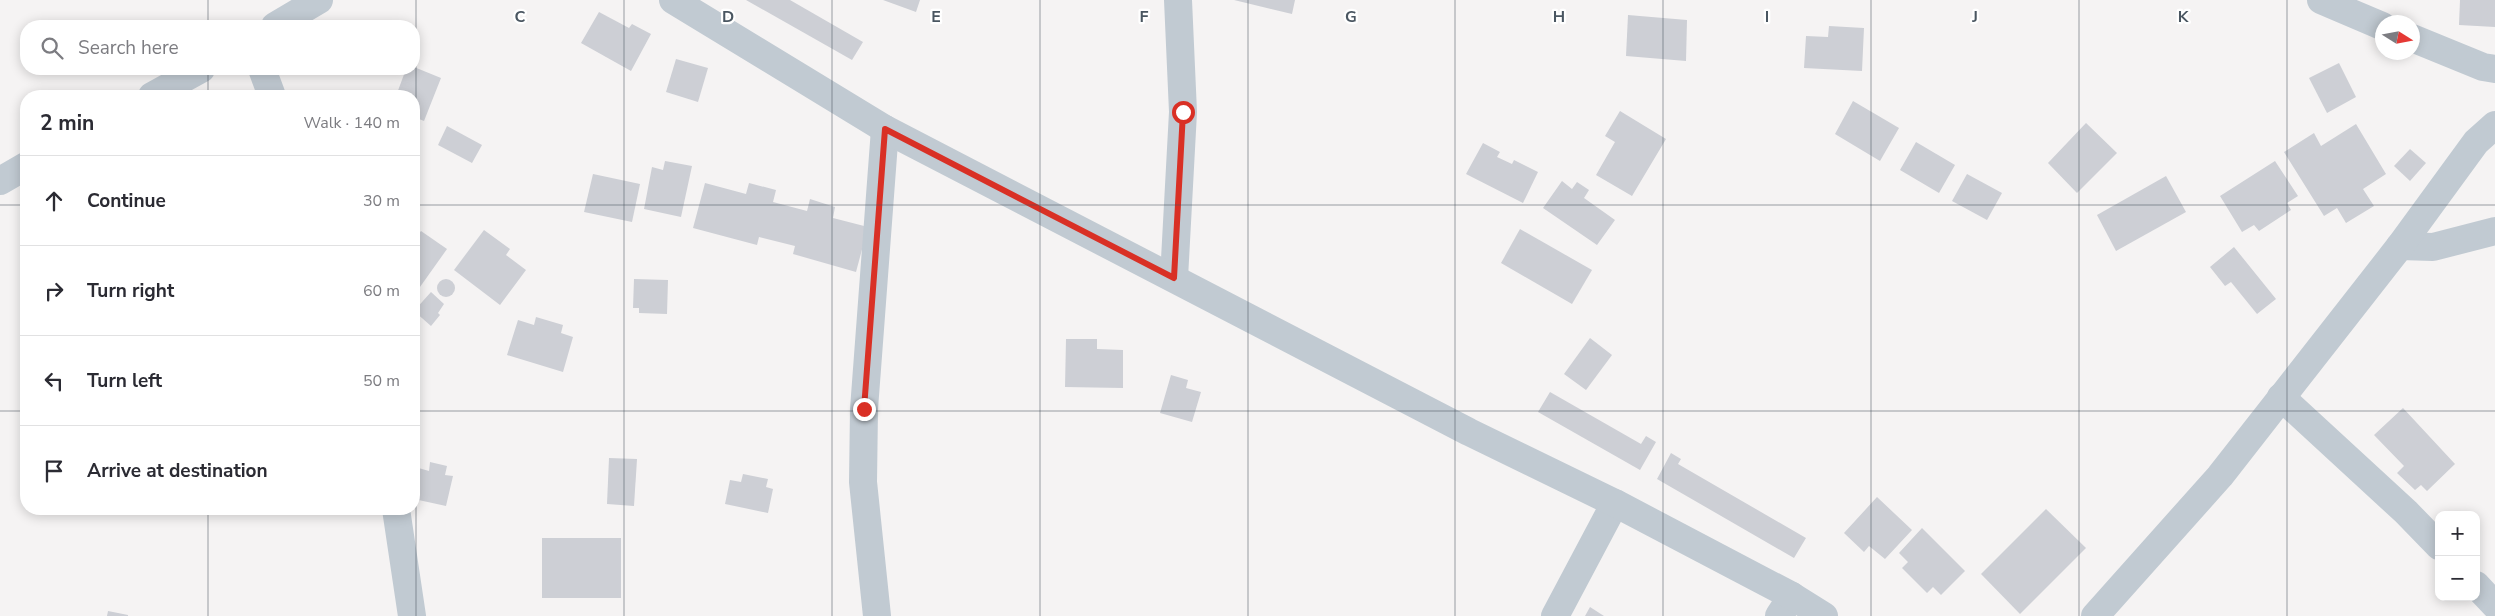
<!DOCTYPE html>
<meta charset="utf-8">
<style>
:root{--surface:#fff;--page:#f7f7f7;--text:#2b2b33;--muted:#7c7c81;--line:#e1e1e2}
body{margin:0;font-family:"Nunito Sans",sans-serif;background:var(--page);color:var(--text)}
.controls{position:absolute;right:15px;bottom:15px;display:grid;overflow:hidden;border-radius:10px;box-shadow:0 2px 12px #0003}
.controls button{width:45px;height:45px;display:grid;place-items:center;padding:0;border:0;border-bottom:1px solid var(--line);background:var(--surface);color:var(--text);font:25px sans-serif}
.compass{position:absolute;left:2375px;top:15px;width:45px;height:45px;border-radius:50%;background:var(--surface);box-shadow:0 2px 12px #0003;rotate:101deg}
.stop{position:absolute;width:15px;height:15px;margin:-11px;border:4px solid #d93025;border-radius:50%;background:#fff}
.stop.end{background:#d93025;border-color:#fff;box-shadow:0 1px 5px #0008}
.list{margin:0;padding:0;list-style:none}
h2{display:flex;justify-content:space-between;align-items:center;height:65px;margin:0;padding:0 20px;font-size:21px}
h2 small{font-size:16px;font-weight:400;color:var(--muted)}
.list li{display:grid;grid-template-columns:32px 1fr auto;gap:15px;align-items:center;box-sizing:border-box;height:90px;padding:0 20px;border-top:1px solid var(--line)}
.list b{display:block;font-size:19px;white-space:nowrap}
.list em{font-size:16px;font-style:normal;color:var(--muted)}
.icon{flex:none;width:28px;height:28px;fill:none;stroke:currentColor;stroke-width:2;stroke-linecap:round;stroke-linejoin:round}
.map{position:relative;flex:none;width:2495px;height:616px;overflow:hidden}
.search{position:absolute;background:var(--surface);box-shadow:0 2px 12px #0003;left:20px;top:20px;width:400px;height:55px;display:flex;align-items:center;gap:12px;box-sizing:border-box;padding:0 18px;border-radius:20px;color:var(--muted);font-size:19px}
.panel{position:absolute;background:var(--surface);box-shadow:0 2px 12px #0003;left:20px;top:90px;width:400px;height:425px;border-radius:20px}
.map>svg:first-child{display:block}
.building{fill:#cdcfd5}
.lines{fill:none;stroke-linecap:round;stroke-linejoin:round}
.minor{stroke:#c1cad2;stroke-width:28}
.tertiary{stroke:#c1cad2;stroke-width:28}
.route{stroke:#d93025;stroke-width:6}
.grid{fill:none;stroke:#4a5661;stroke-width:1;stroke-opacity:0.55}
.grid-label{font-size:16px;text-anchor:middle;font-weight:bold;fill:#4a5661;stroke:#fff;stroke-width:4.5;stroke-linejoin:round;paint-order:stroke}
</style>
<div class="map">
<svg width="2495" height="616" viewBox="0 0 2495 616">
<rect width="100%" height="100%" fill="#f5f3f3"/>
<g class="building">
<polygon points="746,0 790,0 863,42 852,60"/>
<polygon points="883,0 920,0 916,12"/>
<polygon points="1234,0 1295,0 1292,14"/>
<polygon points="2460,0 2495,0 2495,27 2459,25"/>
<polygon points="599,12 629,28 632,24 651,34 631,71 581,43"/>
<polygon points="1628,15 1687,20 1686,61 1626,56"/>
<polygon points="1829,26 1864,28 1862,71 1804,68 1806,36 1828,37"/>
<polygon points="676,59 708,68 698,102 666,92"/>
<polygon points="2339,63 2356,97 2327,113 2309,78"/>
<polygon points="414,67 441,78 424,121 414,117 414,96 396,96 406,69 414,69"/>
<polygon points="1853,101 1899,128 1880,161 1835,134"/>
<polygon points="1620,111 1666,139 1632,196 1596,175 1615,142 1605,136"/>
<polygon points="2086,123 2117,153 2077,193 2048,163"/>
<polygon points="2356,124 2386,174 2363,189 2374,206 2346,223 2337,208 2324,216 2284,152 2314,133 2321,146"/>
<polygon points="447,126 482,145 472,163 438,145"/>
<polygon points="1916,142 1955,165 1939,193 1900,170"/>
<polygon points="1483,143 1500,152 1497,157 1512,164 1514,160 1538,172 1523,203 1466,174"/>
<polygon points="2410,149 2426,163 2410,181 2394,166"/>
<polygon points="665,161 692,166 681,217 644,209 652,167 663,170"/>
<polygon points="2275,161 2298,196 2287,203 2291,210 2259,231 2254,225 2242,232 2220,196"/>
<polygon points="593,174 640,184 632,222 584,212"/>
<polygon points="1967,174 2002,193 1987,220 1952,201"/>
<polygon points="2166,176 2186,212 2116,251 2097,215"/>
<polygon points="1562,181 1572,189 1577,182 1589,190 1584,198 1615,220 1597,245 1543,208"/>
<polygon points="705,183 746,194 749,183 776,190 773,202 807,211 810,199 835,207 833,218 868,227 856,272 793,254 795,246 759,237 757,245 693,228"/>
<polygon points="1520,229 1592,270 1572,304 1501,263"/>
<polygon points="484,230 510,249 506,255 526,270 500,305 454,270"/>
<polygon points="421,231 447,249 415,294 414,239"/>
<polygon points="2234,247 2276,299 2257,314 2231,282 2225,286 2210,267"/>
<circle cx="446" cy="288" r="9"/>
<polygon points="634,279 668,280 667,314 639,313 639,308 633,308"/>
<polygon points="431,292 444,304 438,313 440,315 431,326 414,311"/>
<polygon points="536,317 563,325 561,333 573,337 563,372 507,355 518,320 534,325"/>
<polygon points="1590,338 1612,355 1586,390 1564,374"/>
<polygon points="1066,339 1097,339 1097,349 1123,350 1123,388 1065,387"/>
<polygon points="1171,375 1188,380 1186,388 1201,392 1192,422 1160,413"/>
<polygon points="1550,392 1641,444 1646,436 1656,442 1640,470 1538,412"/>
<polygon points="2403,408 2455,464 2427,491 2421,485 2415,490 2397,473 2404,466 2374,435"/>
<polygon points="1671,453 1681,459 1678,464 1806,538 1794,558 1657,479"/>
<polygon points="609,458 637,459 634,506 607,504"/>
<polygon points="430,462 447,466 445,475 453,476 446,506 414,499 415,467 429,471"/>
<polygon points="743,474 768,479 766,487 773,489 768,513 725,504 730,480 741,482"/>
<polygon points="1877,497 1912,530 1885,559 1869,546 1864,552 1844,533"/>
<polygon points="2046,509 2086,548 2020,614 1981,574"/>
<polygon points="1922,528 1965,571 1941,595 1933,587 1927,593 1902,568 1908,562 1899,553"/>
<rect x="542" y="538" width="79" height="60"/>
<polygon points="1590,607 1604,616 1585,616"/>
<polygon points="108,611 128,615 128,616 107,616"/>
</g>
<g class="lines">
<g class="minor">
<polyline points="2321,0 2382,26"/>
<polyline points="2412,38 2483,67 2495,69"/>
<polyline points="262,69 272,96"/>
<polyline points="2400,246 2433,247 2495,231"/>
<polyline points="1174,278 1183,112 1178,0"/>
<polyline points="2281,397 2406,512 2439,546"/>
<polyline points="396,509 412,616"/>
<polyline points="2476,585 2495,605"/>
<polyline points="877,616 863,482 864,409 885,129"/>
<polyline points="1555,616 1615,503"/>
<polyline points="1779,616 1792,596"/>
</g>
<g class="tertiary">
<polyline points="673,0 885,129 1469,432 1615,503 1792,596 1824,616"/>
<polyline points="275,26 319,0"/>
<polyline points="152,96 201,69"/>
<polyline points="0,181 26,166"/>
<polyline points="2095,616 2220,476 2400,246 2476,142 2495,125"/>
</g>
</g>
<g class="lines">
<polyline class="route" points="864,409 885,129 1174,278 1183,112"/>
</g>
<path class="grid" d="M208,0V26M416,0V616M624,0V616M832,0V616M1040,0V616M1248,0V616M1455,0V616M1663,0V616M1871,0V616M2079,0V616M2287,0V616M208,69V96M0,205H26M414,205H2495M0,411H26M414,411H2495M208,509V616"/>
<g class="grid-label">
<text x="520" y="22">C</text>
<text x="728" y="22">D</text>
<text x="936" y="22">E</text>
<text x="1144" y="22">F</text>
<text x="1351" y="22">G</text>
<text x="1559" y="22">H</text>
<text x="1767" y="22">I</text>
<text x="1975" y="22">J</text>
<text x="2183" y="22">K</text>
</g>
</svg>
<div class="controls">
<button>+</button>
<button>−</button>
</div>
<svg class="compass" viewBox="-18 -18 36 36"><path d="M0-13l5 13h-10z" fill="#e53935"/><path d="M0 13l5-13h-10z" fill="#7c7c81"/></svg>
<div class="stop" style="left:1183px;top:112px"></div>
<div class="stop end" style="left:864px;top:409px"></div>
<div class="search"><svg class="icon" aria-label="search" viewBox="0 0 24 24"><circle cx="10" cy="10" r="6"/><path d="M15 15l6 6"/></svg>Search here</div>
<section class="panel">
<h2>2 min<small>Walk · 140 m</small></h2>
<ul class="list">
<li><svg class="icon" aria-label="ahead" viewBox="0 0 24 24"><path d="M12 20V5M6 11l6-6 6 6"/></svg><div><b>Continue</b></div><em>30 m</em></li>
<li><svg class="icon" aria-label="right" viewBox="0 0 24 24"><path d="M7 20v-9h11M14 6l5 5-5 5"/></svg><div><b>Turn right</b></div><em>60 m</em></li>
<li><svg class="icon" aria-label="left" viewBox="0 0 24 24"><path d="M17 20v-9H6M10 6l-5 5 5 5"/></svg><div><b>Turn left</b></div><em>50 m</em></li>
<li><svg class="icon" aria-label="arrive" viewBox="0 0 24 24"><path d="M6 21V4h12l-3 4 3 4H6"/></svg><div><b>Arrive at destination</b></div></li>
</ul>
</section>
</div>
